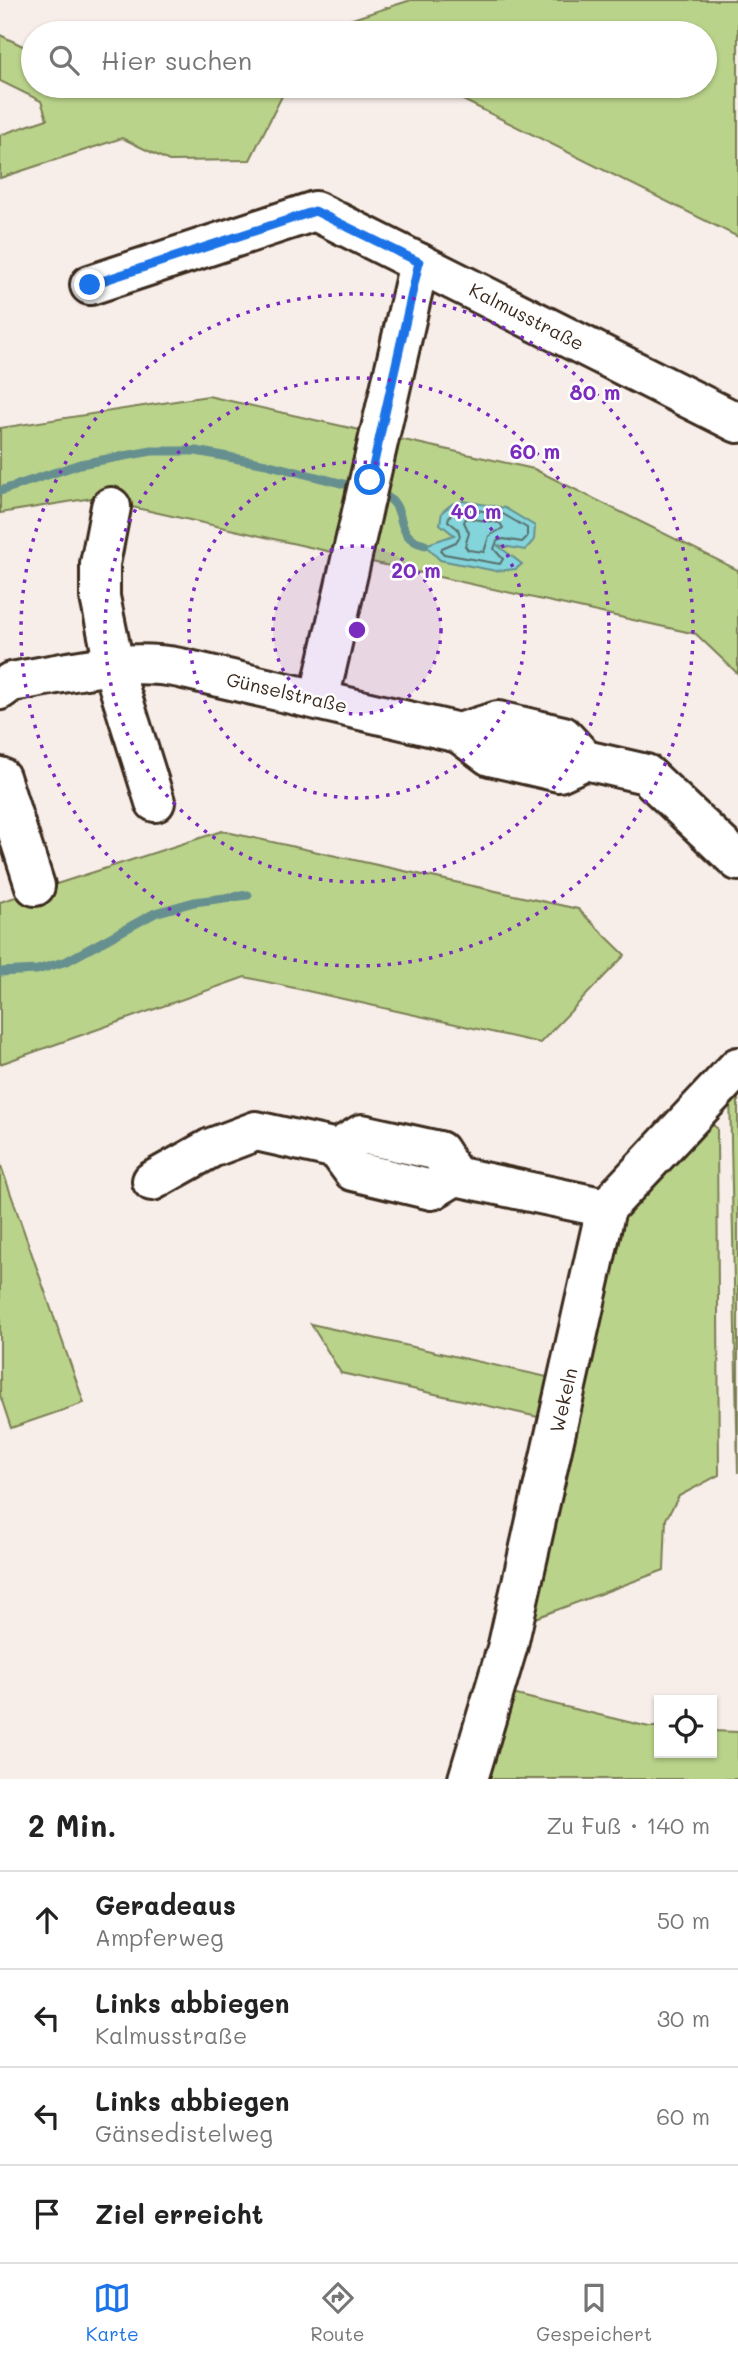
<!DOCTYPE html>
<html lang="de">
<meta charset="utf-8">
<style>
:root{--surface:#fff;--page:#f6f6f6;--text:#222;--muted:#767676;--line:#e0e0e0;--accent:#1a73e8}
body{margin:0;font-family:Mali,sans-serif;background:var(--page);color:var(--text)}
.controls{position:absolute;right:21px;bottom:21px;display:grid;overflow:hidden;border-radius:0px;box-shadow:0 2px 5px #0004}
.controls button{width:63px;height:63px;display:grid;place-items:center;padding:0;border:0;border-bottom:2px solid var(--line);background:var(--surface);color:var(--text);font:35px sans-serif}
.stop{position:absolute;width:21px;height:21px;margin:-16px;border:5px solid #1a73e8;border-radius:50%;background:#fff}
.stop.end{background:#1a73e8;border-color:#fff;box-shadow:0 2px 7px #0008}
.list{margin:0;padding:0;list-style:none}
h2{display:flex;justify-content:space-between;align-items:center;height:91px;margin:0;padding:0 28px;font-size:30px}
h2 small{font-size:23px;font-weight:400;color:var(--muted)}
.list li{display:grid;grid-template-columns:46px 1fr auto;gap:21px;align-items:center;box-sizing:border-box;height:98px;padding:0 28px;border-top:2px solid var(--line)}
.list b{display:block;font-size:26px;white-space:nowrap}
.list p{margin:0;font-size:23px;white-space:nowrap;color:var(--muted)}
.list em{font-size:23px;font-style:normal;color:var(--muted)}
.icon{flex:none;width:38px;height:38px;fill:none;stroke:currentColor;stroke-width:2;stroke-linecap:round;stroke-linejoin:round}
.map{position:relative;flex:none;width:738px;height:1779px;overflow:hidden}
.search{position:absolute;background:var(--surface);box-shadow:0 2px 5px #0004;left:21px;right:21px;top:21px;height:77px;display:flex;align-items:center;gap:18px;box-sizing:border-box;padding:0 24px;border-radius:38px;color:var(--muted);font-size:26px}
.sheet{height:483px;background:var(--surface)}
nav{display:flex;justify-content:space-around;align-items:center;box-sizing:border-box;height:98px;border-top:2px solid var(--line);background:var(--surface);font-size:19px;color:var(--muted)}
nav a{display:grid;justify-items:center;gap:4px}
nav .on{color:var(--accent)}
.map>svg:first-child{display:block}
.green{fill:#bad38a;stroke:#7a7e54;stroke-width:2}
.water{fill:#83d4db;stroke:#66908f;stroke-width:2}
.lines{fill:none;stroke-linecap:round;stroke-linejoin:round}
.shore{stroke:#586e6a;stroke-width:2}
.stream{stroke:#66908f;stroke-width:9}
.minor-casing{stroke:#3b2a1e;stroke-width:44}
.minor{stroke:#fff;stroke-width:38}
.route{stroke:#1a73e8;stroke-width:9}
.ring{fill:none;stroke:#7b2cbf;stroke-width:3.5;stroke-dasharray:3.5 7}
.labels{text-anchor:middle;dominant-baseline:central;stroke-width:5;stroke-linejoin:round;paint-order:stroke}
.street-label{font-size:19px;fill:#3b2a1e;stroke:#fff}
.centre{fill:#7b2cbf;stroke:#fff;stroke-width:3.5}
.ring-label{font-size:21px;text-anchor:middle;font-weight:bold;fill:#7b2cbf;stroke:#fff;stroke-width:5;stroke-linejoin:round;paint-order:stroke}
</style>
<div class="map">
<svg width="738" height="1779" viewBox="0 0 738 1779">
<rect width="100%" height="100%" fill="#f8eee9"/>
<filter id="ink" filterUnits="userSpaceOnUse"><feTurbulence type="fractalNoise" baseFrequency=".0143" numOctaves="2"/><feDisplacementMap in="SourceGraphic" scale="14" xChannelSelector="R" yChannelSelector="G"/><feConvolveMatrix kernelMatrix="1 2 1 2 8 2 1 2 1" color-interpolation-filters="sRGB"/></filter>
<g filter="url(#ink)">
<g class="green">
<polygon points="411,0 738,0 738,237 435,86 705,86 705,33 309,33"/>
<polygon points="0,35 33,51 33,86 103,86 121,95 149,86 287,86 250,160 169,161 122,138 0,178 0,135 47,119 41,101 0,81"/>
<polygon points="208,396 364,431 336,553 92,498 0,513 0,428"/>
<polygon points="395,438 534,469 738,570 738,674 696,634 367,561"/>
<polygon points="222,831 578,909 625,955 540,1043 245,977 0,1064 0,902"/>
<polygon points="738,1085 738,1473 730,1093"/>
<polygon points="702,1118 717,1128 719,1475 679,1496 666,1519 664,1570 522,1623 619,1210"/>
<polygon points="0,1163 84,1403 11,1428 0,1395"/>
<polygon points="311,1324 556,1379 547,1419 341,1373"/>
<polygon points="508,1693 649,1727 659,1727 659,1753 712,1753 712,1731 738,1732 738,1779 483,1779"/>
</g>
<polygon class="water" points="463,501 505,508 535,526 534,540 525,550 497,545 522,564 516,569 496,571 440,560 425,545 454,535 440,524 442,512 452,504"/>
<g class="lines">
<g class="shore">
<polygon points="463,508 503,514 527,528 527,537 522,542 503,539 497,541 494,549 503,559 500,564 444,554 441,551 442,548 456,542 460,536 458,529 448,521 449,517 455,511"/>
<polygon points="466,518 500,523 503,528 489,536 484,552 468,550 465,546 469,533 464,522"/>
</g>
<g class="stream">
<polyline points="0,491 80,464 152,451 196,451 266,464 360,488"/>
<path d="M376,492C414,503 388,536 425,545"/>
<polyline points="0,972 37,970 67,961 155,913 194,902 248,895"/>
</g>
<defs>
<g id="minor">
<polyline points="90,285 315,211 738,423"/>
<polyline points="111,507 100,564 100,597 118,684 155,802"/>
<path d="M0,690L11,682C67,673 124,657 180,668L459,733L498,721L563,736L585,760L646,774L738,861"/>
<polyline points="319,700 419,263"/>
<polyline points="459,733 490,756 559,772 585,760"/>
<polyline points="0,777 35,886"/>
<polyline points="337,1149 362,1134 439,1151 455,1176 606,1208"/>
<polyline points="152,1181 211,1148 256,1131 337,1149 353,1171 432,1190 455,1176"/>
<polyline points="468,1779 508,1645 606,1208 738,1067"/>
</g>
</defs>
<use href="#minor" class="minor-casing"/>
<use href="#minor" class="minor"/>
</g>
</g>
<g class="lines" filter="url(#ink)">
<polyline class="route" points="90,285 315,211 419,262 370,480"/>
</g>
<circle cx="357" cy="630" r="84" fill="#7b2cbf" fill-opacity=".12"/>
<g class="ring">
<circle cx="357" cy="630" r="84"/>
<circle cx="357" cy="630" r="168"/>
<circle cx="357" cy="630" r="252"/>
<circle cx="357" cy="630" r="336"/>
</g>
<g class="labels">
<g class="street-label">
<text transform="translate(527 316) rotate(27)">Kalmusstraße</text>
<text transform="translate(287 692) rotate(13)">Günselstraße</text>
<text transform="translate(563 1400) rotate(-77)">Wekeln</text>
</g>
</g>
<circle cx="357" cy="630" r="10" class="centre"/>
<g class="ring-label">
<text x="595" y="400">80 m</text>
<text x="535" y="459">60 m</text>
<text x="476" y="519">40 m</text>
<text x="416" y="578">20 m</text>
</g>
</svg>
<div class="controls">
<button><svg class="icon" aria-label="locate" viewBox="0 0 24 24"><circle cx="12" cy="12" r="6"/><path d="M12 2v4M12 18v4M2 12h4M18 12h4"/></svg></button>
</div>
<div class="stop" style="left:370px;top:480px"></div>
<div class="stop end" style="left:90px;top:285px"></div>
<div class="search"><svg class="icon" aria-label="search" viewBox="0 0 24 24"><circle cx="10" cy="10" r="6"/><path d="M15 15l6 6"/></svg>Hier suchen</div>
</div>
<section class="sheet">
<h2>2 Min.<small>Zu Fuß · 140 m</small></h2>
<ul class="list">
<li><svg class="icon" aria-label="ahead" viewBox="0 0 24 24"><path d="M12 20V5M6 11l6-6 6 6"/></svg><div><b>Geradeaus</b><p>Ampferweg</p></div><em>50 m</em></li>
<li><svg class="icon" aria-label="left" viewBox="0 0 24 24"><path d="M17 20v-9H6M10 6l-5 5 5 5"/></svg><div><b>Links abbiegen</b><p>Kalmusstraße</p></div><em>30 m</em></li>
<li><svg class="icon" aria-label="left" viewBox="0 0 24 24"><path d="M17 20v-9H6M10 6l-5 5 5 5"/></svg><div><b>Links abbiegen</b><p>Gänsedistelweg</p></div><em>60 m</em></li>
<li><svg class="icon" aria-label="arrive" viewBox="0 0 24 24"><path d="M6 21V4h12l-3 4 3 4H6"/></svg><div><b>Ziel erreicht</b></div></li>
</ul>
</section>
<nav>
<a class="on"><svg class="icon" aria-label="map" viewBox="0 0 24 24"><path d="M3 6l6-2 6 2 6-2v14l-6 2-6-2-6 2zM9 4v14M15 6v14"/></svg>Karte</a>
<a><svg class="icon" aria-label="directions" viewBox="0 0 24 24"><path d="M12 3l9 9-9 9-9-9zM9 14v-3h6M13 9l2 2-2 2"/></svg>Route</a>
<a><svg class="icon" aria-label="saved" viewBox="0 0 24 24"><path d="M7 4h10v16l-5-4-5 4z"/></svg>Gespeichert</a>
</nav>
